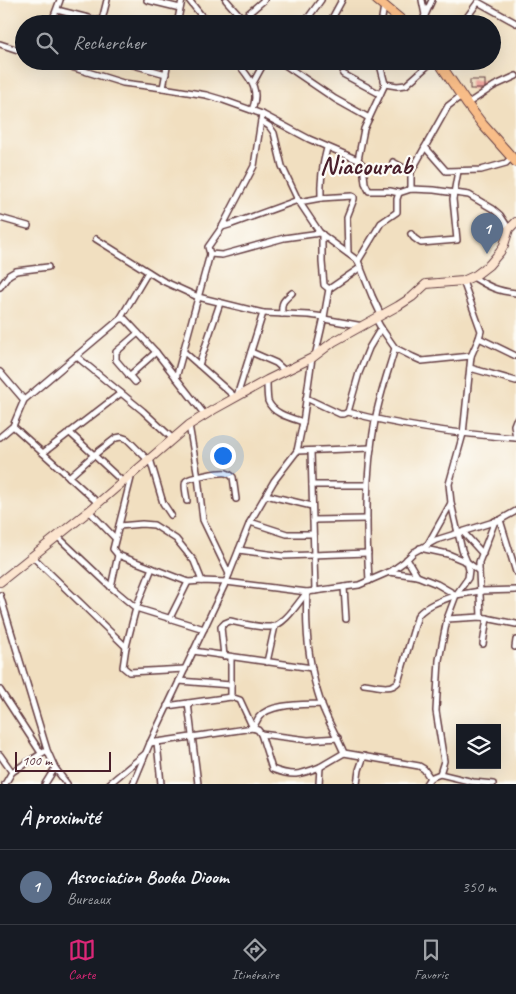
<!DOCTYPE html>
<html lang="fr">
<meta charset="utf-8">
<style>
:root{--surface:#171b24;--page:#242831;--text:#f1f3f6;--muted:#9ea1a6;--line:#363941;--accent:#db2777}
body{margin:0;font-family:Caveat,sans-serif;background:var(--page);color:var(--text)}
.controls{position:absolute;right:15px;bottom:15px;display:grid;overflow:hidden;border-radius:0px;box-shadow:0 5px 20px #0002}
.controls button{width:45px;height:45px;display:grid;place-items:center;padding:0;border:0;border-bottom:1px solid var(--line);background:var(--surface);color:var(--text);font:25px sans-serif}
.scale{position:absolute;left:15px;bottom:12px;width:96px;box-sizing:border-box;padding-left:5px;border:2px solid #4a1f2b;border-top:0;font-size:14px;line-height:18px;white-space:nowrap;color:#4a1f2b;-webkit-text-stroke:4px #fdfcf7;paint-order:stroke}
.you{position:absolute;left:222px;top:455px;width:18px;height:18px;margin:-12px;border:4px solid #fff;border-radius:50%;background:#1a73e8;box-shadow:0 0 0 8px #1a73e833}
.badge{display:grid;place-items:center;width:32px;height:32px;border-radius:50%;background:var(--accent);color:#fff;font-size:16px;font-weight:700}
.pin{position:absolute;translate:-50% -41px;filter:drop-shadow(0 1px 2px #0008)}
.pin::after{content:'';position:absolute;top:26px;width:18px;height:15px;background:inherit;clip-path:polygon(0 0,100% 0,50% 100%)}
.list{margin:0;padding:0;list-style:none}
h2{display:flex;justify-content:space-between;align-items:center;height:65px;margin:0;padding:0 20px;font-size:21px}
h2 small{font-size:16px;font-weight:400;color:var(--muted)}
.list li{display:grid;grid-template-columns:32px 1fr auto;gap:15px;align-items:center;box-sizing:border-box;height:75px;padding:0 20px;border-top:1px solid var(--line)}
.list b{display:block;font-size:19px;white-space:nowrap}
.list p{margin:0;font-size:16px;white-space:nowrap;color:var(--muted)}
.list em{font-size:16px;font-style:normal;color:var(--muted)}
.icon{flex:none;width:28px;height:28px;fill:none;stroke:currentColor;stroke-width:2;stroke-linecap:round;stroke-linejoin:round}
.map{position:relative;flex:none;width:516px;height:784px;overflow:hidden}
.search{position:absolute;background:var(--surface);box-shadow:0 5px 20px #0002;left:15px;right:15px;top:15px;height:55px;display:flex;align-items:center;gap:12px;box-sizing:border-box;padding:0 18px;border-radius:28px;color:var(--muted);font-size:19px}
.sheet{height:140px;background:var(--surface)}
nav{display:flex;justify-content:space-around;align-items:center;box-sizing:border-box;height:70px;border-top:1px solid var(--line);background:var(--surface);font-size:14px;color:var(--muted)}
nav a{display:grid;justify-items:center;gap:2px}
nav .on{color:var(--accent)}
.map>svg:first-child{display:block}
.building{fill:#ec9d97}
.lines{fill:none;stroke-linecap:round;stroke-linejoin:round}
.street-casing{stroke:#633c41;stroke-width:8}
.secondary-casing{stroke:#633c41;stroke-width:10}
.primary-casing{stroke:#633c41;stroke-width:11}
.street{stroke:#fff;stroke-width:5}
.secondary{stroke:#fce5cf;stroke-width:8}
.primary{stroke:#f8bd88;stroke-width:9}
.labels{text-anchor:middle;dominant-baseline:central;stroke-width:4.5;stroke-linejoin:round;paint-order:stroke}
.quarter-label{font-size:26px;font-weight:bold;fill:#4a1f2b;stroke:#fdfcf7}
</style>
<div class="map">
<svg width="516" height="784" viewBox="0 0 516 784">
<rect width="100%" height="100%" fill="#fdfcf7"/>
<filter id="ink" filterUnits="userSpaceOnUse"><feTurbulence type="fractalNoise" baseFrequency=".02" numOctaves="2"/><feDisplacementMap in="SourceGraphic" scale="10" xChannelSelector="R" yChannelSelector="G"/><feConvolveMatrix kernelMatrix="1 2 1 2 8 2 1 2 1" color-interpolation-filters="sRGB"/></filter>
<filter id="wash" filterUnits="userSpaceOnUse"><feTurbulence type="fractalNoise" baseFrequency=".0096" numOctaves="4" result="noise"/><feDisplacementMap in="SourceGraphic" scale="20" xChannelSelector="R" yChannelSelector="G"/><feGaussianBlur stdDeviation="1.12" result="paint"/><feColorMatrix in="noise" values="0 0 0 0 0 0 0 0 0 0 0 0 0 0 0 0 0 1.4 0 .05"/><feComposite in="paint" operator="in"/></filter>
<g filter="url(#wash)">
<rect width="100%" height="100%" fill="#f1dfc0"/>
<g id="blocks">
<rect class="building" x="470" y="80" width="15" height="9"/>
</g>
</g>
<g filter="url(#ink)">
<use href="#blocks" fill-opacity="0" stroke="#633c41" stroke-width="1"/>
<g class="lines">
<defs>
<g id="street">
<polyline points="147,0 180,8"/>
<polyline points="189,0 208,24"/>
<polyline points="226,0 242,18"/>
<polyline points="422,0 425,15"/>
<polyline points="57,10 112,24"/>
<polyline points="51,24 60,0"/>
<polyline points="101,24 107,0"/>
<polyline points="177,24 182,0"/>
<polyline points="236,24 264,0"/>
<polyline points="308,24 305,22 321,0"/>
<polyline points="329,24 342,0"/>
<polyline points="381,24 384,6"/>
<polyline points="421,24 432,0"/>
<polyline points="462,24 478,2 516,23"/>
<polyline points="0,44 24,52"/>
<polyline points="52,61 123,83 163,88 206,95 223,100 262,114 309,139 358,160 363,165 365,183 369,191 390,191 399,193 411,189 434,190 469,195 493,209 500,215 509,229"/>
<polyline points="119,61 166,74"/>
<path d="M236,61C249,78 261,88 252,110"/>
<polyline points="279,61 335,99 369,118"/>
<polyline points="343,74 380,94"/>
<polyline points="253,83 265,61"/>
<polyline points="385,84 397,86 406,85 433,61"/>
<polyline points="163,88 168,61"/>
<polyline points="467,104 494,86 516,76"/>
<polyline points="262,114 254,166 222,227 208,247 210,254 222,255 284,238 320,233"/>
<polyline points="261,121 269,126 274,133 282,166 298,200 320,233 358,261 372,296 381,315"/>
<polyline points="425,147 446,171 481,170 506,163 512,157"/>
<polyline points="358,160 364,129 385,84 379,61"/>
<polyline points="393,162 411,172"/>
<polyline points="411,189 411,172 448,106 461,96"/>
<path d="M321,198C320,180 322,166 327,148"/>
<polyline points="299,202 321,198 352,196 354,197 354,199 347,217 348,253"/>
<polyline points="0,218 28,226"/>
<polyline points="222,227 232,224 298,200"/>
<polyline points="322,234 322,262 324,285 329,289"/>
<polyline points="411,234 414,238 421,243 457,240 453,199 458,171"/>
<polyline points="96,239 163,281 198,297 263,313 237,396"/>
<polyline points="358,261 381,223 397,212 397,199 399,193"/>
<path d="M473,277C489,287 497,291 516,293"/>
<polyline points="0,287 9,275 16,271 48,267"/>
<polyline points="263,313 309,315 324,317"/>
<path d="M282,314C281,302 283,301 292,293"/>
<polyline points="120,319 125,319 156,352 205,415"/>
<polyline points="324,319 363,326"/>
<polyline points="376,319 381,328 395,348 413,357 422,361 471,356"/>
<polyline points="479,338 516,356"/>
<polyline points="183,351 235,397"/>
<polyline points="251,352 276,363 285,371"/>
<polyline points="76,356 143,411 173,439"/>
<polyline points="315,356 324,317 329,289 361,267"/>
<polyline points="199,365 220,303"/>
<polyline points="470,368 516,381"/>
<polyline points="0,372 24,400"/>
<polyline points="129,376 156,352"/>
<polyline points="176,378 210,254"/>
<path d="M267,380C267,386 267,394 268,401C273,414 291,418 303,422"/>
<polyline points="135,382 116,360 116,352 138,333"/>
<path d="M306,398L340,414H344L348,412C403,427 459,434 516,438"/>
<polyline points="348,412 359,373 369,348 381,328"/>
<polyline points="516,420 514,425 516,438"/>
<polyline points="189,425 198,477 203,520 229,574"/>
<polyline points="13,426 98,503"/>
<polyline points="69,432 123,482"/>
<polyline points="0,437 13,426 24,400 120,319 148,272"/>
<polyline points="297,451 371,448"/>
<polyline points="311,451 315,591"/>
<polyline points="43,453 121,393"/>
<polyline points="150,459 163,503 171,515"/>
<path d="M132,474L113,549L118,555L188,582L202,581L226,582L307,592C305,629 309,668 321,703C327,720 337,736 344,753L419,766L424,769L430,778"/>
<polyline points="69,477 94,455 116,438 121,437 127,439 148,460"/>
<polyline points="312,485 367,485"/>
<polyline points="266,495 312,506"/>
<path d="M187,501C187,496 183,485 186,481C189,477 221,472 226,473C230,474 230,475 233,477L236,499"/>
<polyline points="89,511 115,538"/>
<polyline points="313,520 367,519"/>
<polyline points="500,520 516,572"/>
<polyline points="250,522 287,534 313,534"/>
<polyline points="119,526 142,524 154,525 176,539 194,561 202,581"/>
<polyline points="463,532 483,554"/>
<polyline points="57,536 111,587 136,608 126,647 123,667 129,672 185,669"/>
<polyline points="428,544 451,503"/>
<polyline points="420,548 448,554 467,562 479,571"/>
<polyline points="239,550 283,556 368,553"/>
<polyline points="32,556 126,647"/>
<polyline points="407,559 417,576"/>
<polyline points="152,568 136,608 204,629"/>
<polyline points="390,572 404,562 414,552 436,540 500,520 516,511"/>
<path d="M369,581C366,528 365,474 375,421C379,397 388,372 395,348"/>
<polyline points="111,587 118,555"/>
<polyline points="344,587 346,619"/>
<polyline points="0,595 47,750 55,768 67,784"/>
<polyline points="481,617 479,571 479,562 495,521"/>
<polyline points="170,618 188,582"/>
<polyline points="447,619 481,617 516,624"/>
<polyline points="483,644 487,618"/>
<polyline points="515,647 516,640"/>
<polyline points="193,651 312,668"/>
<path d="M224,656L221,627L225,623L230,621C240,623 260,628 270,627C284,626 298,603 307,592L359,585L389,572L417,576L437,584L456,595L480,591L516,590"/>
<polyline points="231,657 231,697"/>
<polyline points="267,662 275,626"/>
<polyline points="179,681 231,685"/>
<path d="M364,684C376,685 390,691 398,682L418,615C428,604 443,600 456,595"/>
<polyline points="0,690 41,753"/>
<polyline points="188,703 198,784"/>
<polyline points="167,706 231,697 240,700 253,728"/>
<path d="M253,728C255,725 257,720 259,717C270,703 305,705 322,704"/>
<polyline points="261,734 308,740 338,738"/>
<polyline points="157,742 161,784"/>
<path d="M150,743L253,728L258,730L261,734L272,769C293,777 299,775 320,767L319,784"/>
<polyline points="0,755 12,772"/>
<polyline points="320,767 344,753"/>
<polyline points="440,774 444,761 436,711 439,660 447,619 456,595 468,578 469,570 467,562 462,550 451,503 449,484 463,434 471,356 479,338 481,331 463,281"/>
<polyline points="5,784 12,772 44,752"/>
<polyline points="45,784 55,768"/>
<polyline points="109,784 145,754"/>
<polyline points="133,784 150,743 226,582 250,522 274,481 297,451 303,422 312,358"/>
<polyline points="357,784 359,770 364,756"/>
<polyline points="426,784 430,778 440,774 473,782 493,784"/>
</g>
<polyline id="secondary" points="0,582 89,511 189,425 213,410 267,380 312,358 333,342 398,306 412,297 426,284 463,281 476,275 489,265 500,252 504,245 509,229 516,222"/>
<g id="primary">
<polyline points="377,0 406,24"/>
<polyline points="438,61 467,104 483,125 516,162"/>
</g>
</defs>
<use href="#street" class="street-casing"/>
<use href="#secondary" class="secondary-casing"/>
<use href="#primary" class="primary-casing"/>
<use href="#street" class="street"/>
<use href="#secondary" class="secondary"/>
<use href="#primary" class="primary"/>
</g>
</g>
<g class="labels">
<g class="quarter-label">
<text x="366" y="165">Niacourab</text>
</g>
</g>
</svg>
<div class="controls">
<button><svg class="icon" aria-label="layers" viewBox="0 0 24 24"><path d="M12 4l9 5-9 5-9-5zM3 14l9 5 9-5"/></svg></button>
</div>
<div class="scale">100 m</div>
<div class="you"></div>
<div class="pin badge" style="left:487px;top:254px;background:#5c6f8a">1</div>
<div class="search"><svg class="icon" aria-label="search" viewBox="0 0 24 24"><circle cx="10" cy="10" r="6"/><path d="M15 15l6 6"/></svg>Rechercher</div>
</div>
<section class="sheet">
<h2>À proximité<small></small></h2>
<ul class="list">
<li><span class="badge" style="background:#5c6f8a">1</span><div><b>Association Booka Dioom</b><p>Bureaux</p></div><em>350 m</em></li>
</ul>
</section>
<nav>
<a class="on"><svg class="icon" aria-label="map" viewBox="0 0 24 24"><path d="M3 6l6-2 6 2 6-2v14l-6 2-6-2-6 2zM9 4v14M15 6v14"/></svg>Carte</a>
<a><svg class="icon" aria-label="directions" viewBox="0 0 24 24"><path d="M12 3l9 9-9 9-9-9zM9 14v-3h6M13 9l2 2-2 2"/></svg>Itinéraire</a>
<a><svg class="icon" aria-label="saved" viewBox="0 0 24 24"><path d="M7 4h10v16l-5-4-5 4z"/></svg>Favoris</a>
</nav>
